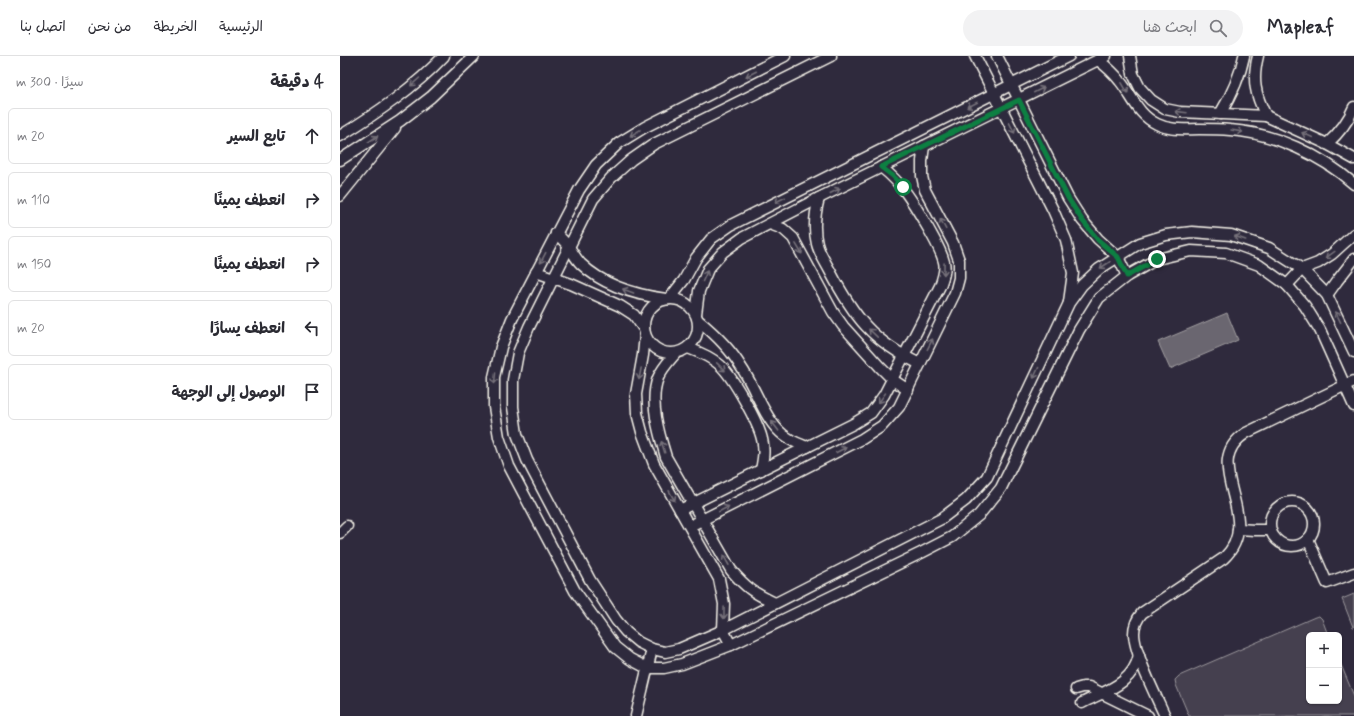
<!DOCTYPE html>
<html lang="ar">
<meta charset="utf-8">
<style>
:root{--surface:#fff;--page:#f2f2f3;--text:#2b2b33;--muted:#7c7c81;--line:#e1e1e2}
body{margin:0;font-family:Mynerve,"Playpen Sans Arabic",sans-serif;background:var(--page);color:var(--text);direction:rtl}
.controls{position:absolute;right:12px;bottom:12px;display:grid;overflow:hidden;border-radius:6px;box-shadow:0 1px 3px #0004}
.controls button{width:36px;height:36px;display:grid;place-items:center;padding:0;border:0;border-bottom:1px solid var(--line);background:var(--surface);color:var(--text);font:20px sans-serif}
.stop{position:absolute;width:12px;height:12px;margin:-9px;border:3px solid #0b8043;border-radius:50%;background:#fff}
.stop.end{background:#0b8043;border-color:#fff;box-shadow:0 1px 4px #0008}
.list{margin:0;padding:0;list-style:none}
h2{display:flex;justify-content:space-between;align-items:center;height:52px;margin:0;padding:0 16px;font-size:17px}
h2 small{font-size:13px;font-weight:400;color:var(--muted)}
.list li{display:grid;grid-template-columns:26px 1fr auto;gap:12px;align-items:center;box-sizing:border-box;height:56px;margin:0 8px 8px;padding:0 8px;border:1px solid var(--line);border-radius:6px}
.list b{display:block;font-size:15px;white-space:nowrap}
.list em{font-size:13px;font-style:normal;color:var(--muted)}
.icon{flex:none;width:22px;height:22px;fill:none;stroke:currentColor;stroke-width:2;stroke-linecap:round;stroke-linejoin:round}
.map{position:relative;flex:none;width:1014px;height:660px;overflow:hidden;direction:ltr}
header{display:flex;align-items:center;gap:24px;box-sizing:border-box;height:56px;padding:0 20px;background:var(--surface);border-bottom:1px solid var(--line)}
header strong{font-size:19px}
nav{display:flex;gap:22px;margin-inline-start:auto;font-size:14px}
.search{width:280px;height:36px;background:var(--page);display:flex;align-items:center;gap:10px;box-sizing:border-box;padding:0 14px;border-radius:22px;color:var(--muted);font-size:15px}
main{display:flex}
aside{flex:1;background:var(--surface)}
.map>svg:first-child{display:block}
.green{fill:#454050;stroke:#9c989c}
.water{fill:#6a6670;stroke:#a19ea0}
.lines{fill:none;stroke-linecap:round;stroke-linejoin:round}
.minor-casing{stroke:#f4f1e8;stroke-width:13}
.minor{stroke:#2f2a3d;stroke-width:10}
.oneway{stroke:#747079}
.route{stroke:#0b8043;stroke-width:5}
</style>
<header>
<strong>Mapleaf</strong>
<div class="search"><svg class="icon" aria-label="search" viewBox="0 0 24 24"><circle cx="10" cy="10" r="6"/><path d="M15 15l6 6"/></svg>ابحث هنا</div>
<nav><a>الرئيسية</a><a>الخريطة</a><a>من نحن</a><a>اتصل بنا</a></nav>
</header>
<main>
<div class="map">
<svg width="1014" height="660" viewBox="0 0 1014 660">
<rect width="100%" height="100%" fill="#2f2a3d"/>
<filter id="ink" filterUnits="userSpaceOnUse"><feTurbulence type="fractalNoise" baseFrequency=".025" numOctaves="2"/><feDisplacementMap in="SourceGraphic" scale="8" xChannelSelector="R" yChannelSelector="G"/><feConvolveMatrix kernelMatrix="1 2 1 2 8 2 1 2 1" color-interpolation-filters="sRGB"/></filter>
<g filter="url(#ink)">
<g class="green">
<polygon points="1014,538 1014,571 1013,571 1002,543"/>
<polygon points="979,560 982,563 988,579 969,579 969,645 999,645 999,604 1014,640 1014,660 849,660 836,629 835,624 839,620 975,561"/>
</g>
<polygon class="water" points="887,257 898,284 830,313 818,286"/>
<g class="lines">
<defs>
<g id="minor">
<polyline points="445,0 305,71 279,87 256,109 239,134 172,263 161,291 154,321 154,351 159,381 169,410 235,535 275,591 290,603 307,612 324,612 342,608 391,589 581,497 612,481 639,459 661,432 739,274 759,242 787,220 817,203 851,195 886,197 919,209 947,229 965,250 980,274 1014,350"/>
<polyline points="491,0 314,88 291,104 271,122 253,143 189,271 178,297 173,324 173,351 177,378 187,404 250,524 276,564 286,576 298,586 312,593 325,596 339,593 383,574 601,463 626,444 647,421 729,247 742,229 759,213 800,187 826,179 852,176 891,179 929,192 962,213 987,239 1014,296"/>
<polyline points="635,0 713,154 726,184 733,217 729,246"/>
<polyline points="657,0 728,142 742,164 758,183 778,201 787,220"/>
<polyline points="790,0 793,18 800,32 811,44 825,53 840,56 926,60 987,88 1014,103"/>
<path d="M918,0C912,24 915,38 926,60"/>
<path d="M758,4C766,10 774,17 780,25C793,41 797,58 817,68C831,75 845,73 859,73C870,73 880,73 890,74C934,77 981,99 1014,128"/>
<path d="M880,58C891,40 900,21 904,0"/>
<path d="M0,80C37,57 74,32 104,0"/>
<path d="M987,88C999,77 1008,66 1014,51"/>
<polyline points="0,104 60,65 91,41 134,0"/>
<polyline points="0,140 55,72"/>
<path d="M479,142C475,157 473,172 477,188C479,197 486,207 490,215C514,261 532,285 580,308"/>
<polyline points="430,168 443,173 453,182 493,256 503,270 540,311 553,324 568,334"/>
<path d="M216,177C221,182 225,186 229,191C233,197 236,203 241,208C264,230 296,239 326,243"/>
<polyline points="196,216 231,228 280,250 294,259 304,273"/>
<polyline points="947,229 962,213 978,207 992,198 1014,178"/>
<polyline points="987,239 997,225 1014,203"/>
<circle cx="331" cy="270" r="27"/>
<polyline points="329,243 344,224 356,202 371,183 391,169 729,0"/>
<polyline points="356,258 359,235 368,213 383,196 402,182 479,142 766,0"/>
<path d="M358,264C375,278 390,292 401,311C415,331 422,357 438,374C446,383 457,387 467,391"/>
<polyline points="305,279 303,299 296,338 297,357 302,376 314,408 379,523 384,548 383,574 391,589"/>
<path d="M348,292C359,296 371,301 380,309C393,321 418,366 422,383C425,394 423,404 421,414"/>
<path d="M336,297C329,305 322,312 318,322C309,345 319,378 326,401L391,514C406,532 414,537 435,547"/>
<circle cx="952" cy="468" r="22"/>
<path d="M340,454L513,368L531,357L544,339L600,230C603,222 606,214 604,206C601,194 594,183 588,172C574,148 564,129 541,111"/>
<polyline points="350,470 522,383 542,370 559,351 615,237 619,222 619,204 613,187 585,134 582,120 582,105 584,90"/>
<polyline points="898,473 915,474 930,474"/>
<polyline points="0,477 7,470"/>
<polyline points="968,483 987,527 1014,517"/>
<polyline points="736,633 743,631 749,631 808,660"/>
<path d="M742,647C765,635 793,628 799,599"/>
<polyline points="296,660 312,593"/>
<path d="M825,660C816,640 794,597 794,577C794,569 797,563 802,557L884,502C926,462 857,408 906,377L1014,325"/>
</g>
</defs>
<use href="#minor" class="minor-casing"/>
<use href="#minor" class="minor"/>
</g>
<defs><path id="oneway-shaft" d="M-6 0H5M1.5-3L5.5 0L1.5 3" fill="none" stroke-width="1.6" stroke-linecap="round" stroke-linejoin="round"/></defs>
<g class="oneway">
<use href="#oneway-shaft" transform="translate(411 18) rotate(153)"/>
<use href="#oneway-shaft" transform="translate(75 26) rotate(138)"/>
<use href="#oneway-shaft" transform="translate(785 32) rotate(60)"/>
<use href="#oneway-shaft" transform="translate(699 34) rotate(-27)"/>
<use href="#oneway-shaft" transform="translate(632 49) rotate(153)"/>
<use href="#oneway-shaft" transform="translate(841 56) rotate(-173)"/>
<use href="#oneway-shaft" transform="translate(672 72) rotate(63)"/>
<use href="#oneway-shaft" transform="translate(897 75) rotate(10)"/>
<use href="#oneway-shaft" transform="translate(295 77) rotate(148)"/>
<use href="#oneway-shaft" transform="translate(967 79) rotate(-155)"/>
<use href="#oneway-shaft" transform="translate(33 83) rotate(-33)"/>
<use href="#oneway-shaft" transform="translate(495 135) rotate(-27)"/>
<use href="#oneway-shaft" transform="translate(440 144) rotate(153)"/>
<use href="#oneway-shaft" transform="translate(603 168) rotate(-118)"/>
<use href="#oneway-shaft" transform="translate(900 182) rotate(-161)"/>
<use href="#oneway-shaft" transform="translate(459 193) rotate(59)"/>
<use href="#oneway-shaft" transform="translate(990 199) rotate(144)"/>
<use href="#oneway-shaft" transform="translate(203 202) rotate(117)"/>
<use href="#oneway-shaft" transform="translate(765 209) rotate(147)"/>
<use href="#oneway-shaft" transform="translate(604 213) rotate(91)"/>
<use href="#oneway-shaft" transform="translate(365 220) rotate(-66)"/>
<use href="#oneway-shaft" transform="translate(288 235) rotate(-160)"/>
<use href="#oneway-shaft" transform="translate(998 261) rotate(-116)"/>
<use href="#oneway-shaft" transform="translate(533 277) rotate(-136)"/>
<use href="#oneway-shaft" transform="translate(590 288) rotate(-63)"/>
<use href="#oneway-shaft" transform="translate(381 311) rotate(44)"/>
<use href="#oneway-shaft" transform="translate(696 317) rotate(115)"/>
<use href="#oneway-shaft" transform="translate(300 318) rotate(101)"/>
<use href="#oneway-shaft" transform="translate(155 322) rotate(96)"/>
<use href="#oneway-shaft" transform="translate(542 342) rotate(125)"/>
<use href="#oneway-shaft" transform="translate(435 370) rotate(-127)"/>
<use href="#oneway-shaft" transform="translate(323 391) rotate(-107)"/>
<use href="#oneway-shaft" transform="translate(501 394) rotate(-27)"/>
<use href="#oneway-shaft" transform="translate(332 440) rotate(61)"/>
<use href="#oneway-shaft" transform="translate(384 453) rotate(-27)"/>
<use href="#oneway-shaft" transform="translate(386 504) rotate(-119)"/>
<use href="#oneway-shaft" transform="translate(384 557) rotate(91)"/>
</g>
</g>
<g class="lines" filter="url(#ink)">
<polyline class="route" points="563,131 553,120 541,111 679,44 728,142 742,164 758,184 778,201 787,220 817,203"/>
</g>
</svg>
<div class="controls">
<button>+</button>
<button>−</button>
</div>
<div class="stop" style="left:563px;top:131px"></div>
<div class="stop end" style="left:817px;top:203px"></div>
</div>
<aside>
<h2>4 دقيقة<small>سيرًا · 300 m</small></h2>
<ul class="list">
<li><svg class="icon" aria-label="ahead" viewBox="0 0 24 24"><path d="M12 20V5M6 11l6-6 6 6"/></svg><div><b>تابع السير</b></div><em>20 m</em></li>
<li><svg class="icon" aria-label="right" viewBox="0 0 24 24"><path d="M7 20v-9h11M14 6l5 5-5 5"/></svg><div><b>انعطف يمينًا</b></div><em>110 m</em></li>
<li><svg class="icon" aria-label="right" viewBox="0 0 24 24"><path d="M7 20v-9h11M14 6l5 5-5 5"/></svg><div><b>انعطف يمينًا</b></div><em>150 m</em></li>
<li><svg class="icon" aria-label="left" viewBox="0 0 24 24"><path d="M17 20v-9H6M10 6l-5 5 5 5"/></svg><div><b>انعطف يسارًا</b></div><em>20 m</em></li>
<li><svg class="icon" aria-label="arrive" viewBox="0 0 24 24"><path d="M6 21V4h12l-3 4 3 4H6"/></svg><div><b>الوصول إلى الوجهة</b></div></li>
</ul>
</aside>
</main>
